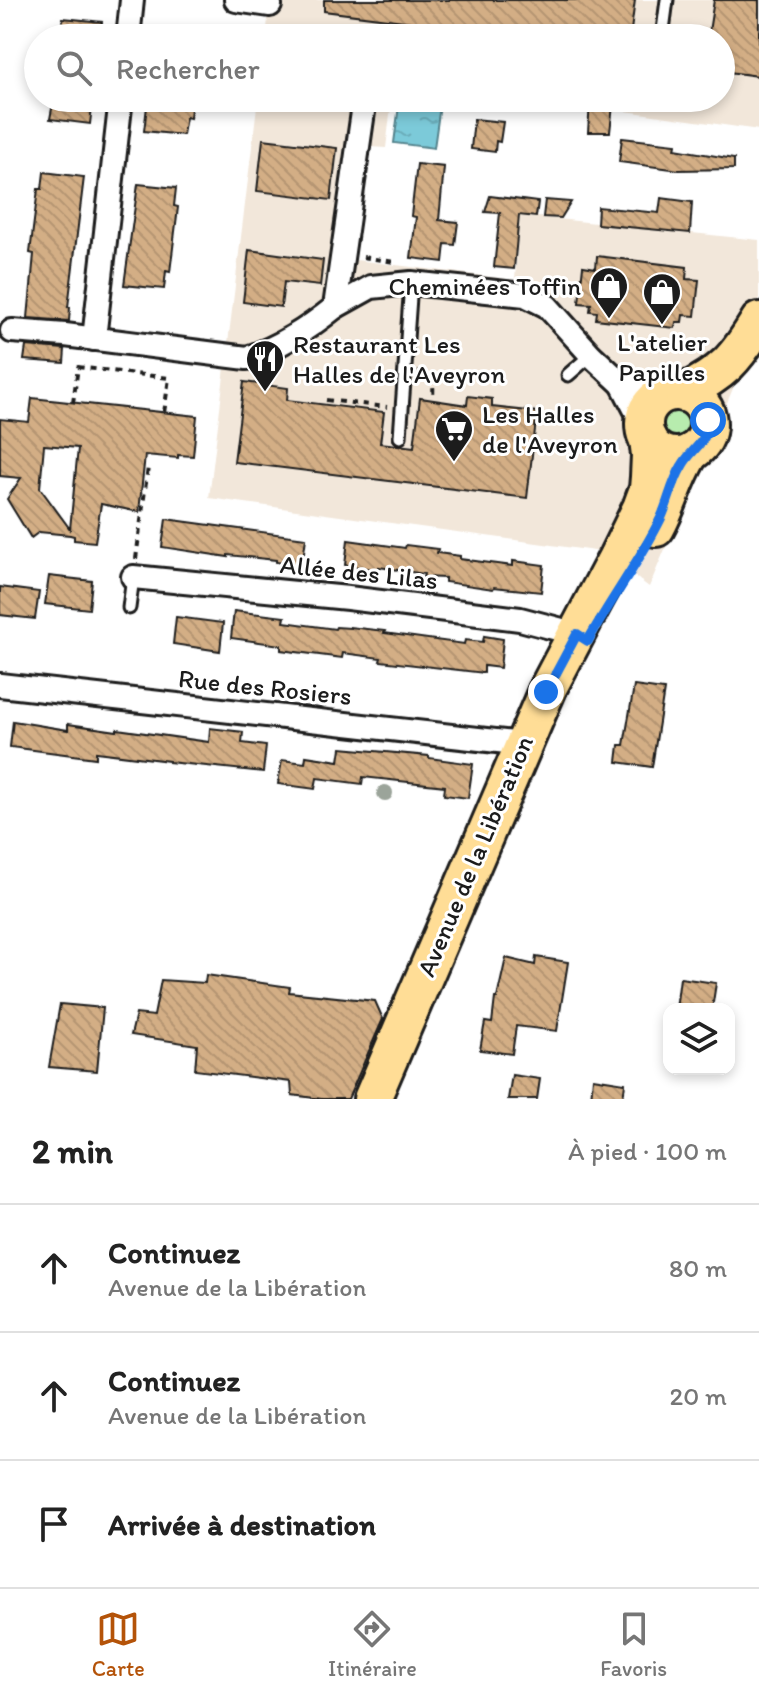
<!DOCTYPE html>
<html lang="fr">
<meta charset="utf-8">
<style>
:root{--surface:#fff;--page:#f6f6f6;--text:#222;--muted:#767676;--line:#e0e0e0;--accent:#b45309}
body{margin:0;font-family:Itim,sans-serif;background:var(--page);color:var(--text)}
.controls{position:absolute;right:24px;bottom:24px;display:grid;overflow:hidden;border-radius:16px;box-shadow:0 4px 12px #0003}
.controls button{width:72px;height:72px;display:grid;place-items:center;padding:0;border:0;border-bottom:2px solid var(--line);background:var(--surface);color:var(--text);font:40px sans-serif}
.stop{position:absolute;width:24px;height:24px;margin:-18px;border:6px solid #1a73e8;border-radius:50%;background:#fff}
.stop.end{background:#1a73e8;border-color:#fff;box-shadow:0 2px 8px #0008}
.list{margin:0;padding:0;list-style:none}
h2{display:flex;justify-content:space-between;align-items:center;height:104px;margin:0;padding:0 32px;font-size:34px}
h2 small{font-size:26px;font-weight:400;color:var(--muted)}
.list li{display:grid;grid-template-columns:52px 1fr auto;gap:24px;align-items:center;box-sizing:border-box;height:128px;padding:0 32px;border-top:2px solid var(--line)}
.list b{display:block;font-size:30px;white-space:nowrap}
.list p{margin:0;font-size:26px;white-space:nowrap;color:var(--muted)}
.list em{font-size:26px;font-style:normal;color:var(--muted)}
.icon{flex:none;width:44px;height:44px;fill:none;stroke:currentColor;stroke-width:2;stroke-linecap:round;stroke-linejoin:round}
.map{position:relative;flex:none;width:759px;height:1099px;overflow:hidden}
.search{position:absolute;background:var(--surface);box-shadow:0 4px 12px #0003;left:24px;right:24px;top:24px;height:88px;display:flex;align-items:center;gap:20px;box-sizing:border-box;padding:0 28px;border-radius:44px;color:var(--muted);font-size:30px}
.sheet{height:488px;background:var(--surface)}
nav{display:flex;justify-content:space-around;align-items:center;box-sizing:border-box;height:112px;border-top:2px solid var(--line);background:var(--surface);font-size:22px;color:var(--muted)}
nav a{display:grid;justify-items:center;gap:4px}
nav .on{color:var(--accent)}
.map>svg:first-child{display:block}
.built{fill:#f2e7da}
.green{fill:#b7ecae;stroke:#6a8465;stroke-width:2}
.water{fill:url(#water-ripples);stroke:#56848d;stroke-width:2}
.building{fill:url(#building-back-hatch);stroke:#1c1c1c;stroke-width:2;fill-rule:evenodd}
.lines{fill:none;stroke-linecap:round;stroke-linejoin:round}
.lane-casing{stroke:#1c1c1c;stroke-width:17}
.street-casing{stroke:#1c1c1c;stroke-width:28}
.primary-casing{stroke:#1c1c1c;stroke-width:42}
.path{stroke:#1c1c1c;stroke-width:4;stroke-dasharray:6 6;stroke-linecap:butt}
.lane{stroke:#fff;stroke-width:11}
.street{stroke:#fff;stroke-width:22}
.primary{stroke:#ffdd96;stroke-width:36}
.tree{fill:#9ba49a}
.route{stroke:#1a73e8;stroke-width:10}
.labels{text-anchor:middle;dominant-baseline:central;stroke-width:6;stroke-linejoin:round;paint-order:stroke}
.poi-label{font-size:26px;fill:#1c1c1c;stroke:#fff;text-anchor:start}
.street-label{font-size:26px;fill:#1c1c1c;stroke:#fff}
</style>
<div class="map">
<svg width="759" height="1099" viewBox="0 0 759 1099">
<defs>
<pattern id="water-ripples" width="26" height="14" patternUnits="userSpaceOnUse" patternTransform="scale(2)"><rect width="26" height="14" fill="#7ccad9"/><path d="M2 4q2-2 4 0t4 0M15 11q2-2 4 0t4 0" fill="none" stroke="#6badba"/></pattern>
<pattern id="building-back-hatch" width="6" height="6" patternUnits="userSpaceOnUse" patternTransform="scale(2)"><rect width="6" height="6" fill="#d3ae85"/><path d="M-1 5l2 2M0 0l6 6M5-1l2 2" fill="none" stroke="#b59572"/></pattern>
</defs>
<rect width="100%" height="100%" fill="#fff"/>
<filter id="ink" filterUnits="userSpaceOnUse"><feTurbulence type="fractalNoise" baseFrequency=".0125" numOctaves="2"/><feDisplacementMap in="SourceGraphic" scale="16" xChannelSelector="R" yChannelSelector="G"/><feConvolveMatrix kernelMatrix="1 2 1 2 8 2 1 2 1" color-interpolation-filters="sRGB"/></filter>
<g filter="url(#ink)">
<g class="built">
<polygon points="270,0 759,0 759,130 534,98 721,98 721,38 266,38"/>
<polygon points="258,98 392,98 386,148 369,147 350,251 356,260 515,280 519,215 759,240 759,327 649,587 602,552 209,498"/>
</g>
<circle class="green" cx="678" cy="424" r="15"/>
<polygon class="water" points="400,98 441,98 434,148 394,143"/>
<g class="building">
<polygon points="324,0 635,0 630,38 539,38 324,11"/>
<polygon points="714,0 759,0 759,76 721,71 721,38 708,38"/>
<polygon points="63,18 102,22 100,38 60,38"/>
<polygon points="54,98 93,98 90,124 50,119"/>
<polygon points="148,98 192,98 190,118 186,117 183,135 144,131"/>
<polygon points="590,102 613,105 610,132 588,132"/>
<polygon points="474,119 503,122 500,142 496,141 495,152 471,149"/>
<polygon points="622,138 676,144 675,149 734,159 734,169 679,170 619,162"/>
<polygon points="263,139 337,148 331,200 257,191"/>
<polygon points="417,164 444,167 439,220 458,222 455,245 445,244 443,262 411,258 416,217 411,216"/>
<polygon points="44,172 84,177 68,307 70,307 69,321 28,318 34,254 30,253 38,189 42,189"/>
<polygon points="138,184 176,188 174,206 178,207 170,272 166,271 164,289 124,285"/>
<polygon points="490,196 538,202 536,217 519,215 514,269 494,267 500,213 485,212"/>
<polygon points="661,198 692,202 690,233 597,224 598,207 659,213"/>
<polygon points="545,200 571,202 561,218 543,217"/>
<polygon points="249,250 323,260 320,286 284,282 281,307 243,302"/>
<polygon points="597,256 687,267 686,279 699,280 695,316 683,315 682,322 676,322 675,328 596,319 597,312 590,311 591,304 579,303 583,266 596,268"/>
<polygon points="26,346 65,349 64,363 24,360"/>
<polygon points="244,382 288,388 287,400 384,412 380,443 414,447 420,398 467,405 468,396 492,399 492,407 537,412 527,498 234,462"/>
<path d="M32,398L197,416L193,456L178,455V458L145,455L139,512L101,504L95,542L74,540V536L70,535L39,532L31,538L7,499L21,478L0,476V419L29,422ZM44,445L78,448L70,529L40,488Z"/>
<polygon points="166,519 306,538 302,566 276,562 276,560 228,555 228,557 162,547"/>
<polygon points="348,540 405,548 406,545 438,549 437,553 460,556 460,559 513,566 513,561 544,565 541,592 494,587 493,589 445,582 445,578 423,577 424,574 379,567 379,570 345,565"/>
<polygon points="49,576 92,581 89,609 45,604"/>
<polygon points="0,587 39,592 35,619 0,615"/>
<polygon points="234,611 285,617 284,622 335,629 336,627 350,628 350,627 385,631 384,633 464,644 465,640 483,642 484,636 503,639 500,668 484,666 484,673 380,661 381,658 343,653 342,658 281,650 281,645 231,638"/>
<polygon points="176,617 223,623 220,651 173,644"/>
<polygon points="634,686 664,690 652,767 617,762 619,745 624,745"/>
<polygon points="13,721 68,730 68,724 117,731 117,729 209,742 210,728 243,732 242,743 266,746 263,772 169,762 169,761 96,752 96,758 10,747"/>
<polygon points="341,748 429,756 429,758 473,764 468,798 444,795 445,786 363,777 362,784 317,778 315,789 278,784 282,760 305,763 306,756 339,761"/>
<polygon points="536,957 568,962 557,1031 516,1026 512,1054 480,1050 485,1022 492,1023 495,998 497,998 506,958 535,965"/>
<polygon points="206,975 290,987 289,992 375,1001 383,1019 348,1099 322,1099 292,1095 291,1082 195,1070 197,1045 131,1035 136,1014 154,1016 161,980 205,983"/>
<polygon points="680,978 716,983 712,1009 676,1009"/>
<polygon points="60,1004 103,1008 97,1071 49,1067"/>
<polygon points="512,1075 540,1079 537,1099 508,1099"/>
<polygon points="593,1078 625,1083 623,1099 591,1099"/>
</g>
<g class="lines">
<defs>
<g id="lane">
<polyline points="662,38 667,0"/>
<polyline points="568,375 591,355"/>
<polyline points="400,437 411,283"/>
<polyline points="129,608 133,577"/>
</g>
<g id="street">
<polyline points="236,0 270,5"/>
<polyline points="128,38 132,0"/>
<polyline points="335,307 371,287 411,283 525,295 547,306 591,355 622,384 645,428"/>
<path d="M12,331L65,335L247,358C280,347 308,329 335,307L365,98"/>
<polyline points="94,339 121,98"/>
<polyline points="622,384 672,393"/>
<polyline points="133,577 348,598 520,619 577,634"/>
<polyline points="0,685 523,744"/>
</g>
<g id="primary">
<circle cx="676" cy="424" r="32"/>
<path d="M683,393C724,373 736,359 759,321"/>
<path d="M656,528C670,503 675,476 691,452"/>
<polyline points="372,1099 549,686 617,557 641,508 648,489 649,477 650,455 648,439"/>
</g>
</defs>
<use href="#lane" class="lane-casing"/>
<use href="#street" class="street-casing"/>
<use href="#primary" class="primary-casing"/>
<g class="path">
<polyline points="363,257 394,262"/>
<path d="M418,372C433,373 434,383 433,396"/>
<polyline points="326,400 387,407"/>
<polyline points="73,403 78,367 169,378 164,413"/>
<polyline points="136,559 148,467"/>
</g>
<use href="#lane" class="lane"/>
<use href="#street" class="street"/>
<use href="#primary" class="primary"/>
</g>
<circle class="tree" cx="385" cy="793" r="8"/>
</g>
<g class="lines" filter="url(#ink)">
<path class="route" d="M546,692L577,634L588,641C611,599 640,561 661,518C669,501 672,482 682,466C691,449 709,442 708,420"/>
</g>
<defs>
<symbol id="shop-pin" viewBox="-11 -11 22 30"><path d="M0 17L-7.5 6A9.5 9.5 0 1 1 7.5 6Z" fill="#1c1c1c" stroke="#fff"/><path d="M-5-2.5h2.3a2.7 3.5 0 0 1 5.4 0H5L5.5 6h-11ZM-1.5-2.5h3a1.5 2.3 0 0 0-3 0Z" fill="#fff"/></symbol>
<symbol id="restaurant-pin" viewBox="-11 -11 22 30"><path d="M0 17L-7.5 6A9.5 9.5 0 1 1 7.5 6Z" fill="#1c1c1c" stroke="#fff"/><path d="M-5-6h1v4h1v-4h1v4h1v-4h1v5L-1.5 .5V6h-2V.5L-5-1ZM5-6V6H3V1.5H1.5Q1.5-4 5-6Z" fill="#fff"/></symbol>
<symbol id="supermarket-pin" viewBox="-11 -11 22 30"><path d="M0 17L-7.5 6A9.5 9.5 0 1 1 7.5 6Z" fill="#1c1c1c" stroke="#fff"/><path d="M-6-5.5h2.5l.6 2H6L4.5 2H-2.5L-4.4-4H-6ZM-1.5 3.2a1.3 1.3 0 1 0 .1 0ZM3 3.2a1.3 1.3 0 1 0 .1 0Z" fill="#fff"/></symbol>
</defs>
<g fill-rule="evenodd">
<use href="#shop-pin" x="587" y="264" width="44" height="60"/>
<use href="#shop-pin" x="640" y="270" width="44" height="60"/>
<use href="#restaurant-pin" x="243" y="337" width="44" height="60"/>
<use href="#supermarket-pin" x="432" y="407" width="44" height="60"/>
</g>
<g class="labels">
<g class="poi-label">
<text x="581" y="286" text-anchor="end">Cheminées Toffin</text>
<text x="662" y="342" text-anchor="middle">L'atelier<tspan x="662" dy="30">Papilles</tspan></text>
<text x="293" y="344">Restaurant Les<tspan x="293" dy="30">Halles de l'Aveyron</tspan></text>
<text x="482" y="414">Les Halles<tspan x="482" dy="30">de l'Aveyron</tspan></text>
</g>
<g class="street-label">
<text transform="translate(359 572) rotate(6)">Allée des Lilas</text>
<text transform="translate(265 687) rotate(6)">Rue des Rosiers</text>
<text transform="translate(475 856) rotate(-67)">Avenue de la Libération</text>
</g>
</g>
</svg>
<div class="controls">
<button><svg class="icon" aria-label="layers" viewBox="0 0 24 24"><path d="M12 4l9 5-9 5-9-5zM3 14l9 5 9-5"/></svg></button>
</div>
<div class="stop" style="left:708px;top:420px"></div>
<div class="stop end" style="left:546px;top:692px"></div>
<div class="search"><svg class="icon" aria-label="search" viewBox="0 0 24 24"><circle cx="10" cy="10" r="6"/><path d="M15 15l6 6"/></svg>Rechercher</div>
</div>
<section class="sheet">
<h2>2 min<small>À pied · 100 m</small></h2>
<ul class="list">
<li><svg class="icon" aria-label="ahead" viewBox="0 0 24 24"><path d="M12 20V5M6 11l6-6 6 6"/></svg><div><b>Continuez</b><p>Avenue de la Libération</p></div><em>80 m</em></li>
<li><svg class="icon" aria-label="ahead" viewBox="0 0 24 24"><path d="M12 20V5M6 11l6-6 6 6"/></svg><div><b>Continuez</b><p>Avenue de la Libération</p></div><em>20 m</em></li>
<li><svg class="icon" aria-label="arrive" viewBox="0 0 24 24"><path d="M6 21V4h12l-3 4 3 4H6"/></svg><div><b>Arrivée à destination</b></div></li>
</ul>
</section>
<nav>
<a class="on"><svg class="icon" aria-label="map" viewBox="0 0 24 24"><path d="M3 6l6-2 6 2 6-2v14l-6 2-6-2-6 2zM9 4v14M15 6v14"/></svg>Carte</a>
<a><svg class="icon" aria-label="directions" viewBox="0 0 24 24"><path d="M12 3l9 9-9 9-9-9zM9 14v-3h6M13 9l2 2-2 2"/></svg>Itinéraire</a>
<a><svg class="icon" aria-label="saved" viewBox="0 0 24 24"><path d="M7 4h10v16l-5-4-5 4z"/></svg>Favoris</a>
</nav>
